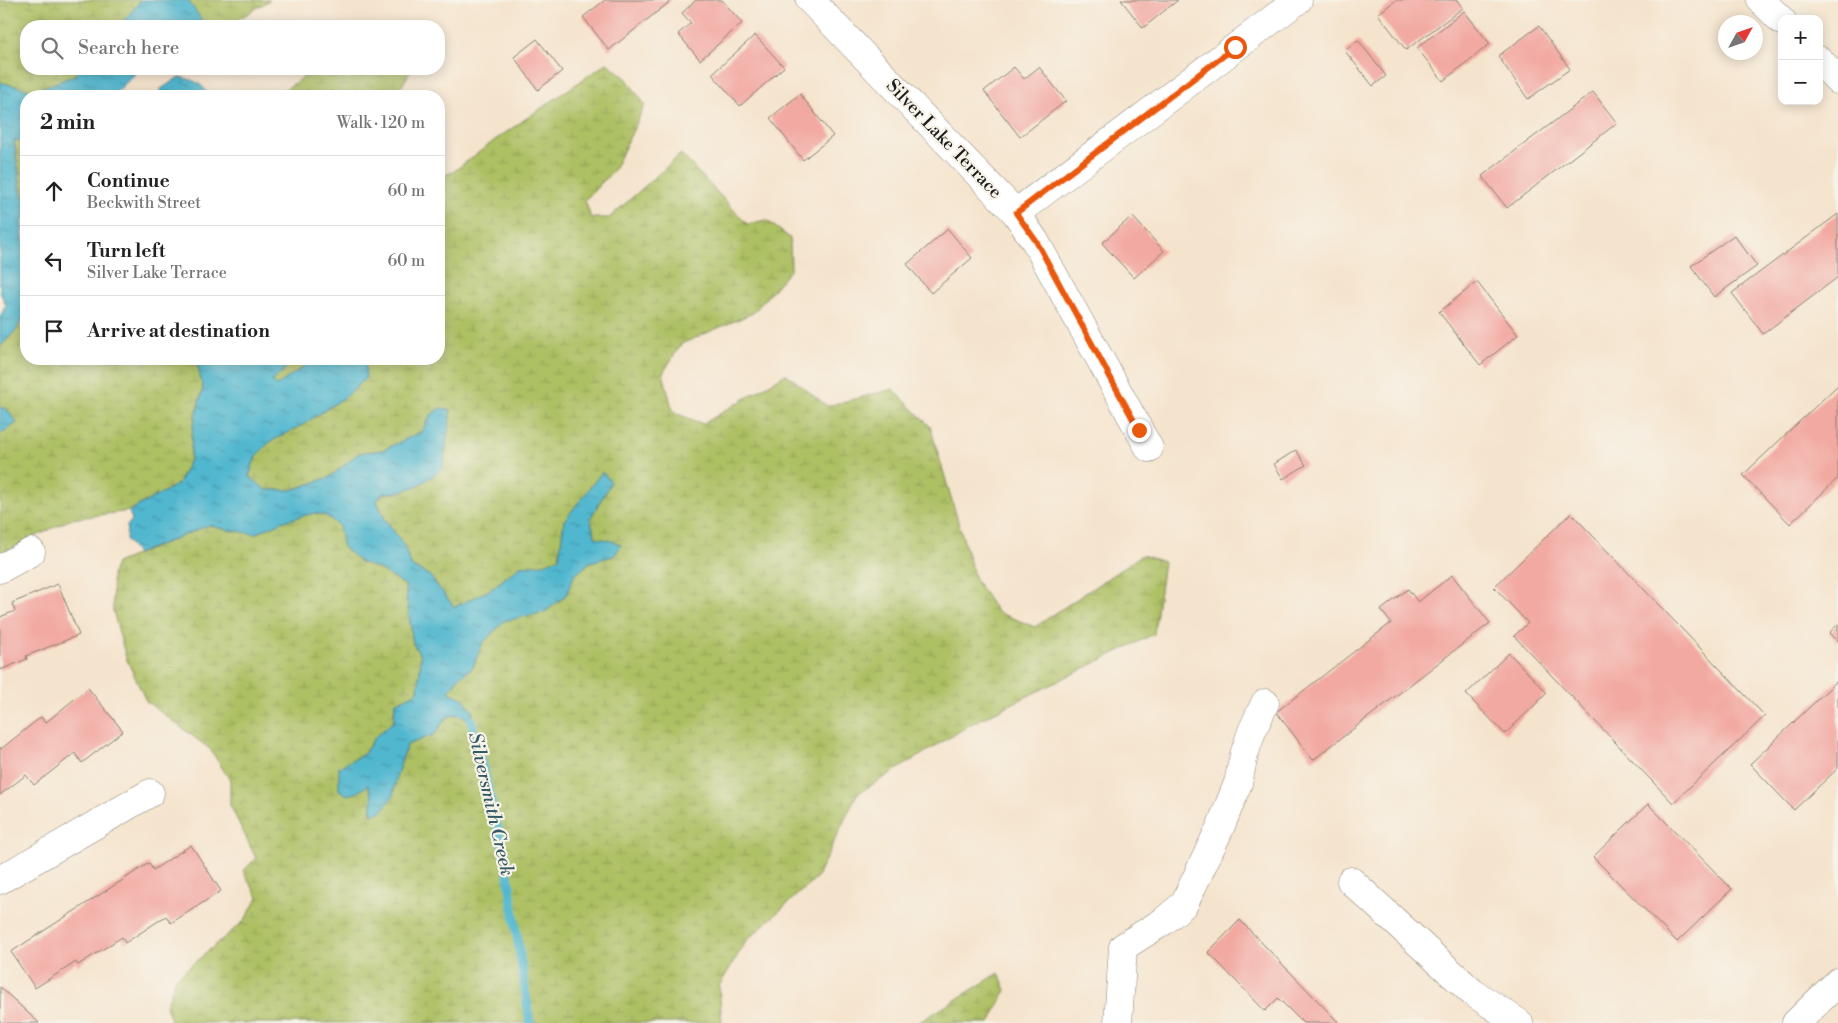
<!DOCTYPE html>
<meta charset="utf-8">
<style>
:root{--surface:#fff;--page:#f6f6f6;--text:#222;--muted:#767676;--line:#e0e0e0}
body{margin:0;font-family:"Libre Bodoni",serif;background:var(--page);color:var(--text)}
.controls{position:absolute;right:15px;top:15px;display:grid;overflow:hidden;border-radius:10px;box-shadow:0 2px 12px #0003}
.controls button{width:45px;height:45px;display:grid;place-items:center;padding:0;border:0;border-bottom:1px solid var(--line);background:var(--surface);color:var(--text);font:25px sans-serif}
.compass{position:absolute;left:1718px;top:15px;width:45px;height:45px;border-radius:50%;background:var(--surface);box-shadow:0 2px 12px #0003;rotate:50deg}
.stop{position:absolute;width:15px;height:15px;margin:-11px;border:4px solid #ea580c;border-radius:50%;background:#fff}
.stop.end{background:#ea580c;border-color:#fff;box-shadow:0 1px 5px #0008}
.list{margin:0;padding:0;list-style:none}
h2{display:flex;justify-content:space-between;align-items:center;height:65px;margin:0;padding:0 20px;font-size:21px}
h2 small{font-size:16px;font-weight:400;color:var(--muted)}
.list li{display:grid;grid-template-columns:32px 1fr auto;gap:15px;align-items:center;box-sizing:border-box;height:70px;padding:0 20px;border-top:1px solid var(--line)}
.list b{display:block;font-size:19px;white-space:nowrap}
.list p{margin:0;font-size:16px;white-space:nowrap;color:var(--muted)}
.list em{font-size:16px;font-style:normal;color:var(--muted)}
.icon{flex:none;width:28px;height:28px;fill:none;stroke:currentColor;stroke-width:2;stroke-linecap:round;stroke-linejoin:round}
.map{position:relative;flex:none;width:1838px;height:1023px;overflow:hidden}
.search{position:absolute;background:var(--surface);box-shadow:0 2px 12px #0003;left:20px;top:20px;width:425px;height:55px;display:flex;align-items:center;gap:12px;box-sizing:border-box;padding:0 18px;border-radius:20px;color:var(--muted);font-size:19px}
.panel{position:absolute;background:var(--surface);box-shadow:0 2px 12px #0003;left:20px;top:90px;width:425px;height:275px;border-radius:20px}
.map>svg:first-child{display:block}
.wetland{fill:url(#wetland-marsh);stroke:#646e40}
.water{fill:url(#water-ripples);stroke:#366a76}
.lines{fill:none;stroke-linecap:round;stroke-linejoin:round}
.stream{stroke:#51b7cf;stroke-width:9}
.building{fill:#f2a9a2}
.minor-casing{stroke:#888074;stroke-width:29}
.major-casing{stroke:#888074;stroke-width:29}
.minor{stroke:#fff;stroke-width:28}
.major{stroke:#fff;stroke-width:28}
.route{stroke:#ea580c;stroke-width:6}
.labels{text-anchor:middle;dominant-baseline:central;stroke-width:4.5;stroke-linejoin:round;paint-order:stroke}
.street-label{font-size:18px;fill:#1c1c1c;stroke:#f7f3e8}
.water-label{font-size:19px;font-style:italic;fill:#315a64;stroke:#f7f3e8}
</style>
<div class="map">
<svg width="1838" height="1023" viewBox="0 0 1838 1023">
<defs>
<pattern id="wetland-marsh" width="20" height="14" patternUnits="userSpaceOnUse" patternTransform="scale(1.25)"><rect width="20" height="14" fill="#adc064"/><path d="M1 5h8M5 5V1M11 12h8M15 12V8" fill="none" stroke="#94a456"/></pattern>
<pattern id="water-ripples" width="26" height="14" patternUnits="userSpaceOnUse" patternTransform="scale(1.25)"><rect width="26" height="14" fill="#51b7cf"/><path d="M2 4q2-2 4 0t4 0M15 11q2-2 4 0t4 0" fill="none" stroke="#4294a7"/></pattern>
</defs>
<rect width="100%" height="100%" fill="#f7f3e8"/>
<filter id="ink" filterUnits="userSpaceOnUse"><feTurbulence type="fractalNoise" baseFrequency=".02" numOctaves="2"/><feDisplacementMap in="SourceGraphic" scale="10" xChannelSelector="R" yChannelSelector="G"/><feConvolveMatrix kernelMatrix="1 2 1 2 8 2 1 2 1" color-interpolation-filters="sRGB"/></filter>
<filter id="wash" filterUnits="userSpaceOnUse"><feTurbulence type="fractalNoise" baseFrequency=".0096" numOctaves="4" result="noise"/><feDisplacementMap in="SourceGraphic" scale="20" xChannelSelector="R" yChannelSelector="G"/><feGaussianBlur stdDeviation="1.12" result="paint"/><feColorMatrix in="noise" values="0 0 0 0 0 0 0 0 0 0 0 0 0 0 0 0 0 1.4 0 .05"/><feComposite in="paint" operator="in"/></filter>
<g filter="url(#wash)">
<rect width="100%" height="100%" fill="#f5e4cd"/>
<g class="wetland">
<polygon points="0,0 141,0 120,26 26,26 26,69 81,69 73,76 34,91 0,82"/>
<polygon points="188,0 270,0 227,26 196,26 202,22"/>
<polygon points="607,63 626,78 645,105 614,170 585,200 591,218 609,218 681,154 747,224 766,220 790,238 791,269 753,313 681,344 663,373 673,412 703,424 786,374 827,406 893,389 930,426 975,579 997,612 1035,627 1142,555 1164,562 1154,634 973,723 857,794 817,877 747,940 719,986 722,1023 172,1023 166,1006 176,978 244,921 258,897 243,871 256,858 230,805 230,780 210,749 146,701 126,658 113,611 112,574 116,563 209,525 223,529 284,521 314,513 327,516 339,526 343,547 360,562 379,569 405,585 413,644 421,656 418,692 395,703 394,721 375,737 364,754 339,767 358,792 368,784 373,799 371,814 393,796 397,774 407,745 435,734 446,718 457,714 473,712 464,700 449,692 457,679 473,667 482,644 504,621 545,612 566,595 574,576 590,562 614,556 621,544 609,540 596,538 590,519 611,482 602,473 564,521 559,558 544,565 520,566 490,590 454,607 429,575 412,567 403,544 385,519 377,501 383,493 401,493 446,434 451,410 431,415 421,432 383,450 359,453 330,477 292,490 266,490 249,476 256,456 270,442 304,424 348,395 366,360 365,359 439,359 439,177 453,172 495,140"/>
<polygon points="319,69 406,69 410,72 396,96 275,96 313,71"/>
<polygon points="14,140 26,141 26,200 22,195"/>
<polygon points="26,311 26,359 196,359 203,388 193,426 190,460 178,484 129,511 71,519 0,554 0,434 17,423 8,410 0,407 0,347 17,329"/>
<polygon points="296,359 311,359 306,365 276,386 272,381"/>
<polygon points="999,973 1006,990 990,1023 918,1023"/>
</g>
<g class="water">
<polygon points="141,0 188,0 203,22 196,26 120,26"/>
<polygon points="81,69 140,69 113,96 26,96 26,141 14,140 22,195 26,200 26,211 22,225 26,265 23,277 26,286 26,311 17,329 0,347 0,317 6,305 0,292 0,82 34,91 73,76"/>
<path d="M179,77C191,79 204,83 208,96H158L161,89Z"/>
<path d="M196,359H296L272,381L276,386L306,365L311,359H365L366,378L348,395L304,424L270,442L256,456L249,476L266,490H292L330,477L359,453L383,450L421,432L431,415L440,408L451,410L443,468C421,485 411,492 383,493L377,501L385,519L403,544L412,567L429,575L454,607L490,590L520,566L544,564L559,558L564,521L602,472L611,482L590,519L596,538L609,540L621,545L614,556L590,562L574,576L566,595L545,612L504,621L482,644L473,667L457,679L449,692L464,699L473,712L471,720L457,714L446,718L435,734L407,745L397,774L393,796L381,812L371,814L373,799L368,785L358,792L347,795L339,790V767L364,754L375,737L394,721L395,703L418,692L421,656L413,644L405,585L379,569L360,562L343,547L339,526L327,516L314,513L284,521L255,534L223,529L209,525L137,554L126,539L127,526L132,520L129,511L178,484L190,460L193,426L203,388Z"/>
<polygon points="0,407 8,410 17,423 0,434"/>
</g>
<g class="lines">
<polyline class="stream" points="471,720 506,861 530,1023"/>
</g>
<g id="blocks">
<g class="building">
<polygon points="605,0 672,0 609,50 583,17"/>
<polygon points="696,0 722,0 742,23 700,60 678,34 691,23 682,13"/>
<polygon points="1121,0 1178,0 1143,28"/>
<polygon points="1396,0 1457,0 1463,8 1406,50 1378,14"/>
<polygon points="1464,11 1490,44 1443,81 1417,48"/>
<polygon points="1539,26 1570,69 1528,99 1498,56"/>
<polygon points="755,35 784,67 740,106 712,74"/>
<polygon points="537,39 562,71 538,90 514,57"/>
<polygon points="1358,40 1386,76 1373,86 1345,51"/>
<polygon points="1014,67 1024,79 1039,67 1066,101 1020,137 984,91"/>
<polygon points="1593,92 1617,123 1507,208 1482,176"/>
<polygon points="800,94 833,136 803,160 770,118"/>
<polygon points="1838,214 1838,277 1763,334 1732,293"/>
<polygon points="1132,216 1164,251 1134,278 1102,243"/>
<polygon points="948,229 972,258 931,293 907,264"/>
<polygon points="1734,235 1757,266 1714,297 1691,266"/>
<polygon points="1477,282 1518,335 1480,365 1439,312"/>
<polygon points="1838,385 1838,478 1790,524 1743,475"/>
<polygon points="1296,450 1306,465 1283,479 1274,464"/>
<polygon points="1571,513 1765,716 1673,803 1514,636 1528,623 1494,587"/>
<polygon points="1452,575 1490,623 1313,760 1276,712 1391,623 1381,610 1408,589 1418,602"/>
<polygon points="58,584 79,635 26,656 27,659 0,670 0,617 15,611 12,603"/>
<polygon points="1838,624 1838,642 1829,633"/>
<polygon points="1509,653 1547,693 1505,734 1466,694"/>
<polygon points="1838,680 1838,768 1794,810 1750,764"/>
<polygon points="88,688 123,731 82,763 75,753 34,785 26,775 0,795 0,747 1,749 41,717 45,723"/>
<polygon points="1648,804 1732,889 1677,942 1593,857"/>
<polygon points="191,845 221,891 171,923 166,916 125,943 122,937 78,965 76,962 35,988 11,952 149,863 153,870"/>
<polygon points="1240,920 1339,1023 1303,1023 1278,998 1265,1011 1208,952"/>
<polygon points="0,987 39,1023 0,1023"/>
</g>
</g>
</g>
<g filter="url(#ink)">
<use href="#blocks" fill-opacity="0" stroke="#888074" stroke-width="1"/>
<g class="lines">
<defs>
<g id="minor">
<polyline points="810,0 1016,213 1035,241 1149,448"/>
<polyline points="1016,213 1298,0"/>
<polyline points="0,569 31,552"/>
<polyline points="0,880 150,793"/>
<polyline points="1351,881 1472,992 1519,1023"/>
<polyline points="1118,1023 1123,947 1164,921 1184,904 1220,828 1238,783 1244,755 1252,731 1265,703"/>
</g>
<g id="major">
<polyline points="1761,0 1782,21"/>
<polyline points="1819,60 1838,80"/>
<polyline points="1796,1023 1838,982"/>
</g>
</defs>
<use href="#minor" class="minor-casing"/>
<use href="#major" class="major-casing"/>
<use href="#minor" class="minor"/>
<use href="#major" class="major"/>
</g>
</g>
<g class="lines" filter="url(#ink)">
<polyline class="route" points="1139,430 1036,241 1016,213 1235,47"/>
</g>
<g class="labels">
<g class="street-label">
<text transform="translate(944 139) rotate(46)">Silver Lake Terrace</text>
</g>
<g class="water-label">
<text transform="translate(491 804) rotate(77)">Silversmith Creek</text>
</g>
</g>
</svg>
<div class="controls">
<button>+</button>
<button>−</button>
</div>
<svg class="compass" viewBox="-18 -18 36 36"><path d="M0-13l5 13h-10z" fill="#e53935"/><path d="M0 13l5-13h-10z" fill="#767676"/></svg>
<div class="stop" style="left:1235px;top:47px"></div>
<div class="stop end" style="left:1139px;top:430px"></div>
<div class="search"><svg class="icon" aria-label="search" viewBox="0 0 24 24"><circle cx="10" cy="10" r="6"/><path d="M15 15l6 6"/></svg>Search here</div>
<section class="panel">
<h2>2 min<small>Walk · 120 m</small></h2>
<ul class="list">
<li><svg class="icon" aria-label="ahead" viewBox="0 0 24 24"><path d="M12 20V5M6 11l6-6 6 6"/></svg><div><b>Continue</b><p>Beckwith Street</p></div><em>60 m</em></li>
<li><svg class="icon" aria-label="left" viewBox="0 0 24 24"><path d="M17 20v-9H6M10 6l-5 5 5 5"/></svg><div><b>Turn left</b><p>Silver Lake Terrace</p></div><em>60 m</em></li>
<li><svg class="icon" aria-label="arrive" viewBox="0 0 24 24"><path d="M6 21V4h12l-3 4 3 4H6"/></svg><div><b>Arrive at destination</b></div></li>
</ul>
</section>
</div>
